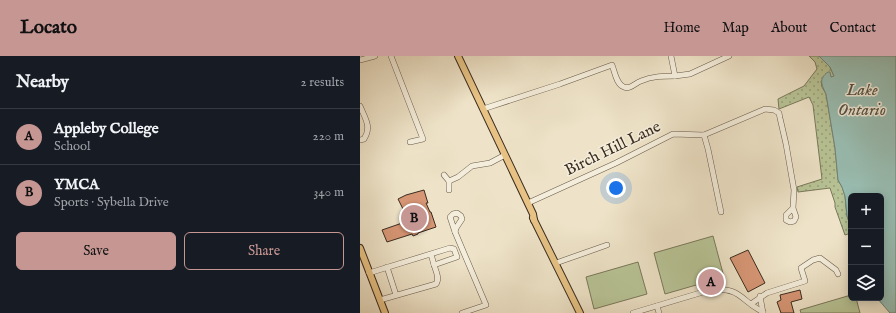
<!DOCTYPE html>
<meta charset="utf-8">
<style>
:root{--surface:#171b24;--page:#242831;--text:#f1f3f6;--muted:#9ea1a6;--line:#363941;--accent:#c59692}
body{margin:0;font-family:"IM FELL English",serif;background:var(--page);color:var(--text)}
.controls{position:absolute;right:12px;bottom:12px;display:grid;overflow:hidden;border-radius:6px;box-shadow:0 2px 10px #0003}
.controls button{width:36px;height:36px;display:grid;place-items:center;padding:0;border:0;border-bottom:1px solid var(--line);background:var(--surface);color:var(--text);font:20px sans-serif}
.you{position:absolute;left:256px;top:132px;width:14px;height:14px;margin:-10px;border:3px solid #fff;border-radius:50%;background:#1a73e8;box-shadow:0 0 0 6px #1a73e833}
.badge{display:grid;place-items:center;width:26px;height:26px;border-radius:50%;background:var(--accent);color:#111;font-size:13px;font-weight:700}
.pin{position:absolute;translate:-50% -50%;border:2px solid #fff;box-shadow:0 1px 4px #0006}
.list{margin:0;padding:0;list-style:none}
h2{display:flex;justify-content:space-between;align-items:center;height:52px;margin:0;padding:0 16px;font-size:17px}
h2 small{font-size:13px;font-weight:400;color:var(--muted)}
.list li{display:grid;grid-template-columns:26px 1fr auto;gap:12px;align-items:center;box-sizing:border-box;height:56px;padding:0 16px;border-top:1px solid var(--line)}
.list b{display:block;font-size:15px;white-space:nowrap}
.list p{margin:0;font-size:13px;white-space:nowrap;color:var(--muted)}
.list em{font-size:13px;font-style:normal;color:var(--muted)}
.actions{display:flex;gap:8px;padding:12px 16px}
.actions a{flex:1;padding:9px 0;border:1px solid var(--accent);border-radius:6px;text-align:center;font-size:14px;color:var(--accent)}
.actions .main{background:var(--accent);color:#111}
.icon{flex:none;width:22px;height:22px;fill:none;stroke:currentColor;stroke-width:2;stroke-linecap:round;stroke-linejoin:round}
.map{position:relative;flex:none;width:536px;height:257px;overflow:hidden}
header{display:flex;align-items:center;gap:24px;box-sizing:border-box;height:56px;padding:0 20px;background:var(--accent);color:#111}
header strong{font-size:19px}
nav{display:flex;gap:22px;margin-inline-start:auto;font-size:14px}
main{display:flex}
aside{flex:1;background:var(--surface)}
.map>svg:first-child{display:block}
.park{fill:url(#park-dots);stroke:#79785b}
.garden{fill:#b8c496;stroke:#79785b}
.water{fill:#99beb3;stroke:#738478}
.building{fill:#d79675;stroke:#3a2c20}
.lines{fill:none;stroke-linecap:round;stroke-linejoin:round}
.minor-casing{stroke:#675a4a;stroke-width:6}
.major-casing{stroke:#3a2c20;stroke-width:8}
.minor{stroke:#f4eddb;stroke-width:5}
.major{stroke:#e7c284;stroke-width:6}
.labels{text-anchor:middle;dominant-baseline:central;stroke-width:3;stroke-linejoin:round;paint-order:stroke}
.street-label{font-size:16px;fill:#3a2c20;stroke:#f4eddb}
.water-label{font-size:17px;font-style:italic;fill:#525045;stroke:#f4eddb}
</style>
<header>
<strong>Locato</strong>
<nav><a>Home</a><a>Map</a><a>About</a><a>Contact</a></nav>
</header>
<main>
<aside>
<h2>Nearby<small>2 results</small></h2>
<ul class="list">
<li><span class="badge">A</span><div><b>Appleby College</b><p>School</p></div><em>220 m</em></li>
<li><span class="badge">B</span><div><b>YMCA</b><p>Sports · Sybella Drive</p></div><em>340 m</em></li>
</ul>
<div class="actions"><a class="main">Save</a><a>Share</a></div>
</aside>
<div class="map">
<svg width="536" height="257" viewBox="0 0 536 257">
<defs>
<pattern id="park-dots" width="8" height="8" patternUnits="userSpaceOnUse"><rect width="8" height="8" fill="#b8c496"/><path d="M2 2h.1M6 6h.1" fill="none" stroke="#979f7a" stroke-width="1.8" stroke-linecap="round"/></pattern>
</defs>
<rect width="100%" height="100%" fill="#eee3c8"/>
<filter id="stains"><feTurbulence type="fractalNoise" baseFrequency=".005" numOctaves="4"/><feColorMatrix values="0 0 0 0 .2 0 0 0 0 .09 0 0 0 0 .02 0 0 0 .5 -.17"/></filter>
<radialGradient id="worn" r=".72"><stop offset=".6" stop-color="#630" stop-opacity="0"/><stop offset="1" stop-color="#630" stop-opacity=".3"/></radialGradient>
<polygon class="park" points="449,0 459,0 470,11 474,20 461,25 462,31 466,38 475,92 478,124 482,131 485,140 487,160 491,171 491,177 485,179 475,151 475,147 470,132 438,136 437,131 462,123 453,49 449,41 419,53 418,43 444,30 457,13 455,6"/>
<g class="garden">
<polygon points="353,180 364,221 305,238 294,197"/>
<polygon points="278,206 287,238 234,253 226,221"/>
<polygon points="491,239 491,242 496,242 500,257 441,257 440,254"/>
</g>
<path class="water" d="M459,0H536V257H530L517,242H521V140H491V171L487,160L485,140L482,131L478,124L475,92L466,38C462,29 458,23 468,16H470L471,21L474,20L470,11Z"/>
<g class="building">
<polygon points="64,134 67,144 68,147 66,147 70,156 71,156 76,171 58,177 58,178 53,180 52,178 27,186 22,174 48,165 44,152 43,153 38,143 46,139"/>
<polygon points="388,194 405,227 388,236 370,202"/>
<polygon points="440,234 442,243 431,246 434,257 421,257 417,246 421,244 420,239"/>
</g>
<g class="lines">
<defs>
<g id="minor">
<polyline points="31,0 63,83 50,86"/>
<polyline points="0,4 15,0"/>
<polyline points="315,20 330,18 369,0"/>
<path d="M0,50C5,62 12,71 4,83L0,84"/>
<path d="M123,53L200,28L252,9C255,16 256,28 264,31C270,34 275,27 281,25C292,20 304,20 315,20L311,0"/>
<polyline points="344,79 348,93 361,156"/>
<polyline points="84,119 89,125 89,134"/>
<polyline points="89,125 98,121 112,110 130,107 145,99"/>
<polyline points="168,147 256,107 313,78 344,79 405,53 414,54 419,57 420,62 426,88 434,134 433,152 436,161 434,165 430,166 426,164 426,159 433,152"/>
<polygon points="97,157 101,160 102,163 96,172 95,176 90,161 93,158"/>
<polyline points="95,176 126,249 102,257"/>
<polyline points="196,207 247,189"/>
<polyline points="27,211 36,239"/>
<polyline points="9,217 90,192 94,193 97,201 74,209 71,198"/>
<polyline points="400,240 403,257"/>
<path d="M20,244L76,228C80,223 76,215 74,209"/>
<polyline points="391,248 407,237 445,225 441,212 453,204 460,202 476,214 478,218"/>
<polyline points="297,250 299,257"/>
<path d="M273,257L350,234C382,231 379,244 403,256"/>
</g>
<g id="major">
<polyline points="98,0 173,158 174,164"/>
<polyline points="173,162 220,257"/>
<polyline points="0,192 25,257"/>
</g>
</defs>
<use href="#minor" class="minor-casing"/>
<use href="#major" class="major-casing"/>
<use href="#minor" class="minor"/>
<use href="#major" class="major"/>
</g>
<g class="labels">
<g class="street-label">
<text transform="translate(253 93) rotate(-26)">Birch Hill Lane</text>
</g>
<g class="water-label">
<text x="502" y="34">Lake<tspan x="502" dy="20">Ontario</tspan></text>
</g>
</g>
<rect width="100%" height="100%" filter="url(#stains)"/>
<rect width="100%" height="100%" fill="url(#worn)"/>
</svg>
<div class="controls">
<button>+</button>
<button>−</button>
<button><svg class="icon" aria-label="layers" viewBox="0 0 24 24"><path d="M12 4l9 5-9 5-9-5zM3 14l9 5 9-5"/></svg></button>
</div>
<div class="you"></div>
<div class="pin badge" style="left:351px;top:226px">A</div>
<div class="pin badge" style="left:54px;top:162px">B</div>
</div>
</main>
